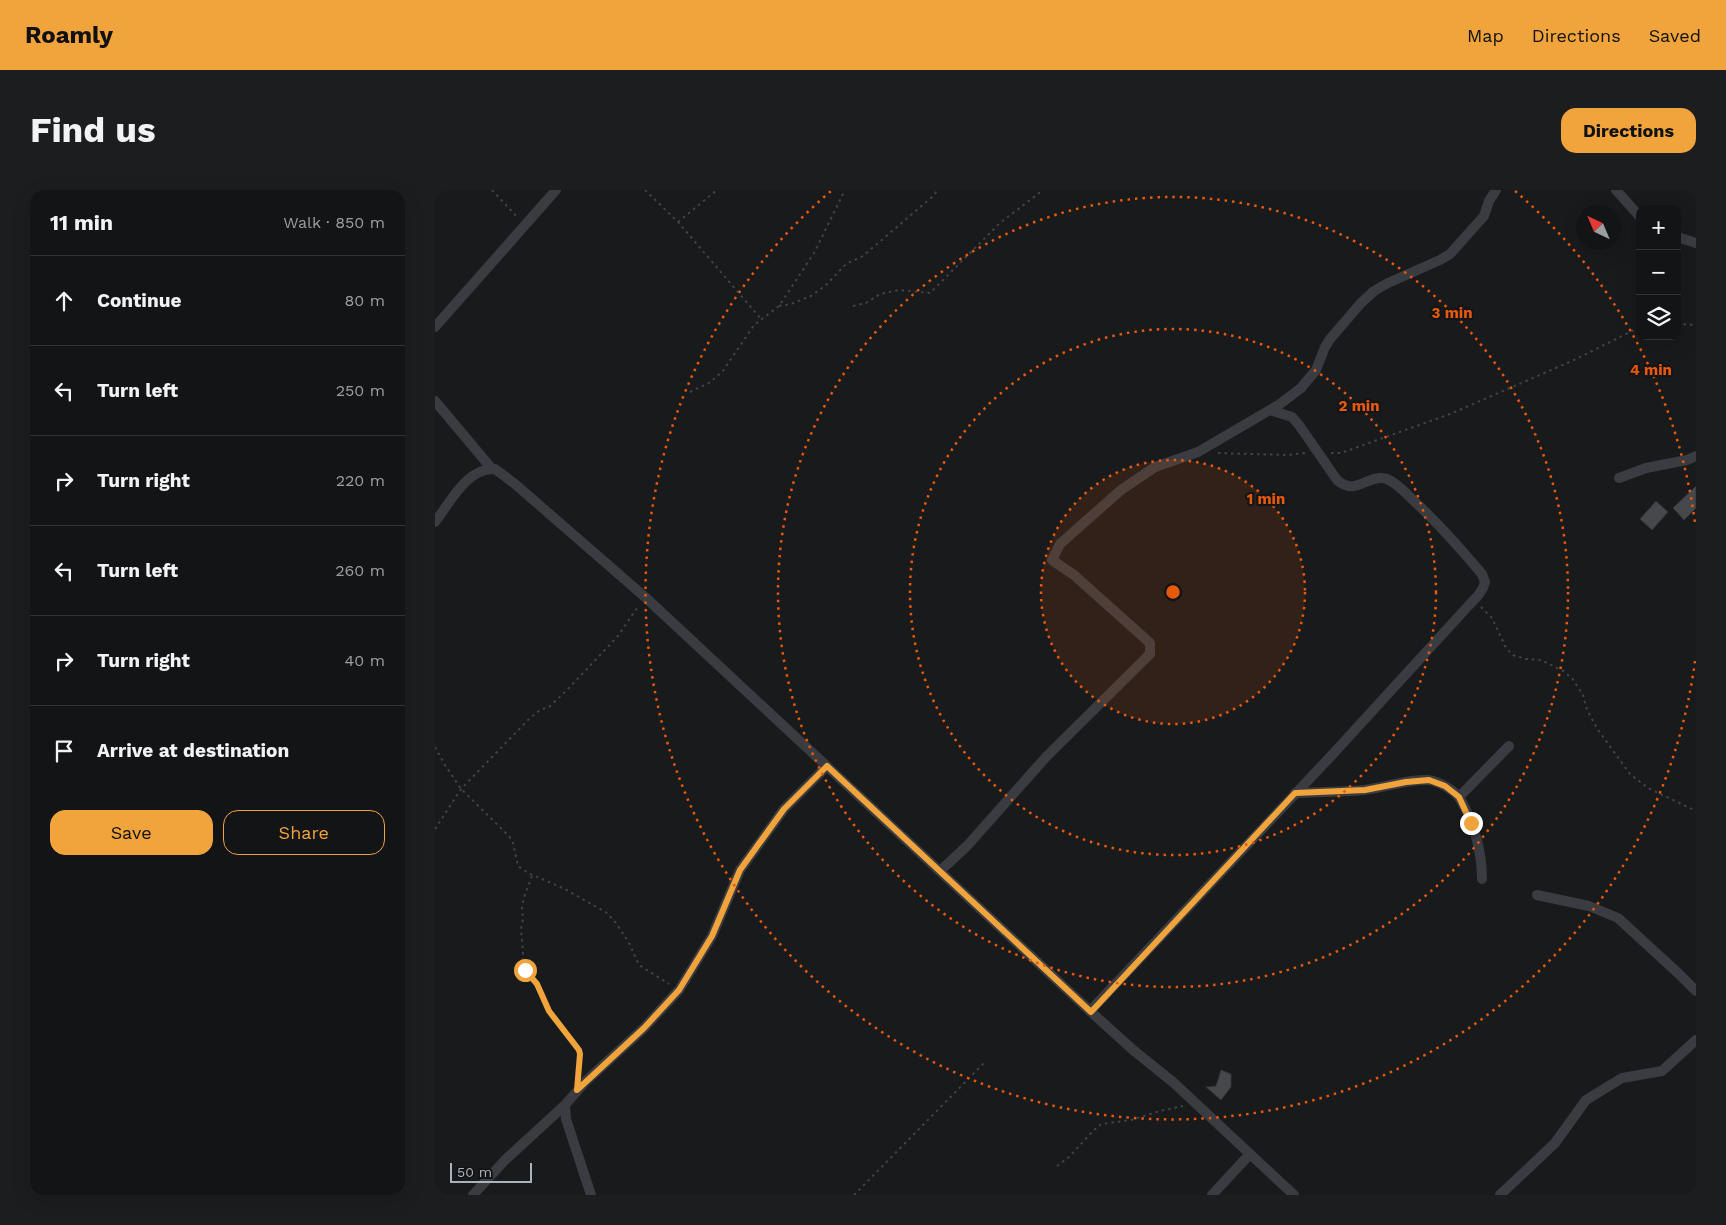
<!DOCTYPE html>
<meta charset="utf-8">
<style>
:root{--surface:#131415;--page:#1c1d1e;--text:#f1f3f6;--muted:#9d9ea0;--line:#323334;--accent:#f1a33c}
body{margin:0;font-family:"Work Sans",sans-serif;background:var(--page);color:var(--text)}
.controls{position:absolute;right:15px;top:15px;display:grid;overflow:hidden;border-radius:10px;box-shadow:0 5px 20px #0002}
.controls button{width:45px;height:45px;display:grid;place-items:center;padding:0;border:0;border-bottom:1px solid var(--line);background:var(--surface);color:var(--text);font:25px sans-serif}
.compass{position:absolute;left:1141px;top:15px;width:45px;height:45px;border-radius:50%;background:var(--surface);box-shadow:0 5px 20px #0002;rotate:316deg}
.scale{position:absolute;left:15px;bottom:12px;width:82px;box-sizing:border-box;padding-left:5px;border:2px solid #acb2bb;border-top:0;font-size:14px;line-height:18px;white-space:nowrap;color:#acb2bb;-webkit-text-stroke:4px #141517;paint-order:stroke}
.stop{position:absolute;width:15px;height:15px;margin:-11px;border:4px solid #f1a33c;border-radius:50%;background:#fff}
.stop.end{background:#f1a33c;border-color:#fff;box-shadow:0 1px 5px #0008}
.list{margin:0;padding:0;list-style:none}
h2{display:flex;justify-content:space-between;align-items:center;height:65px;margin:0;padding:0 20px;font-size:21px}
h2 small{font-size:16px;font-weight:400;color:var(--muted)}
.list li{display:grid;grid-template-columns:32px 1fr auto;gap:15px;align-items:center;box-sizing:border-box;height:90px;padding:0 20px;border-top:1px solid var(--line)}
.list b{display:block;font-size:19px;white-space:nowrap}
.list em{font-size:16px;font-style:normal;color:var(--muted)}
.actions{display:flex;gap:10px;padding:15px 20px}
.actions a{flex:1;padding:11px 0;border:1px solid var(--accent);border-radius:15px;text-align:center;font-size:18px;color:var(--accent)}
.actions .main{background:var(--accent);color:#111}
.icon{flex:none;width:28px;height:28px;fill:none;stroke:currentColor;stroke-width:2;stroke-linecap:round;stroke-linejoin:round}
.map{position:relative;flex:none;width:1261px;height:1005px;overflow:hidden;border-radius:15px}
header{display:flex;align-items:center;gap:30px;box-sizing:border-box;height:70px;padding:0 25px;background:var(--accent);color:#111}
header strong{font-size:24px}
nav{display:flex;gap:28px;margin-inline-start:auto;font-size:18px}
.intro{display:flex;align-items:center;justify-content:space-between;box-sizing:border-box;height:120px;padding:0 30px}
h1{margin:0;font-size:35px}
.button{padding:12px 22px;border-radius:15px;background:var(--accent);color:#111;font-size:18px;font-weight:700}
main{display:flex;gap:30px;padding:0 30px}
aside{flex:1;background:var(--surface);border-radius:15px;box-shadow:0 5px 20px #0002}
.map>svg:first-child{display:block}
.building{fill:#46484c;stroke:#333438}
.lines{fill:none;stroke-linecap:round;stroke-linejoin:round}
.path{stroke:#404348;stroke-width:2;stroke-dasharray:2.5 4;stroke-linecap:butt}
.street{stroke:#3a3c41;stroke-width:10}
.route{stroke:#f1a33c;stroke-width:6}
.ring{fill:none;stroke:#e8590c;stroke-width:2.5;stroke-dasharray:2.5 5}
.centre{fill:#e8590c;stroke:#141517;stroke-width:2.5}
.ring-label{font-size:15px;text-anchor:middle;font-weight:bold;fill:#e8590c;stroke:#141517;stroke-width:4.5;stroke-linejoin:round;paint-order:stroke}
</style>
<header>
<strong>Roamly</strong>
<nav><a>Map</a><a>Directions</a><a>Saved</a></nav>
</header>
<div class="intro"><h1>Find us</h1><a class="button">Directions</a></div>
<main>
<aside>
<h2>11 min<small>Walk · 850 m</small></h2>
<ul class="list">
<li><svg class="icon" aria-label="ahead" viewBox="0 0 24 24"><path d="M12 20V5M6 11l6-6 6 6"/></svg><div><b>Continue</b></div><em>80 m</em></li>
<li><svg class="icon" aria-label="left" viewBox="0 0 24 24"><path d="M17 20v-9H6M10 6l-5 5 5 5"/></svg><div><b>Turn left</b></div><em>250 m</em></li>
<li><svg class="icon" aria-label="right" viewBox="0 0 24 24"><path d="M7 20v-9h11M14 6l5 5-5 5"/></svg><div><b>Turn right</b></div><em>220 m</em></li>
<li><svg class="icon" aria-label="left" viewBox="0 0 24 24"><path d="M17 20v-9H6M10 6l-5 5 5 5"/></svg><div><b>Turn left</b></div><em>260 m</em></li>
<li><svg class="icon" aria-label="right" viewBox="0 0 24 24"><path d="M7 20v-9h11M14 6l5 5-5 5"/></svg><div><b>Turn right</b></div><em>40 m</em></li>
<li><svg class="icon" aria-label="arrive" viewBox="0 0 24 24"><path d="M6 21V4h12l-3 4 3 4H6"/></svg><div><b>Arrive at destination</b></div></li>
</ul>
<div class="actions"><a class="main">Save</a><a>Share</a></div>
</aside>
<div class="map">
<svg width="1261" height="1005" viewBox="0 0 1261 1005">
<rect width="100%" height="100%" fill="#191a1c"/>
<g class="building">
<polygon points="1261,296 1261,318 1249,330 1238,318"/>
<polygon points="1221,311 1233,322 1217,340 1205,329"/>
<polygon points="786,880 796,884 796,897 786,910 771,897 781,896"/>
</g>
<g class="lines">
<g class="path">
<polyline points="57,0 83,28"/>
<polyline points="210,0 243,32 326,129"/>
<polyline points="243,32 282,0"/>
<polyline points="344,116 356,114 376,106 391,95 411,74 428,66 497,7 503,0"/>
<polyline points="418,116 431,113 445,104 464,100 495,103 565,33 608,0"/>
<polyline points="1242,134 1261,135"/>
<polyline points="255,202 274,193 288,181 319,135 344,116 379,63 410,0"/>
<polyline points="783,263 851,265 871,263"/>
<polyline points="896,263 906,263 1015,224 1137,171 1205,137"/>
<polyline points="1046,417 1057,428 1071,458 1078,465 1091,469 1106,470 1128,481 1137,488 1148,505 1152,520 1163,540 1195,584 1213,598 1261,621"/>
<polyline points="0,557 10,575 26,599 74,646 78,653 83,676 93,683 130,699 172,723 181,733 194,753 204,775 234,794"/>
<polyline points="0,639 26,599 95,528 105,520 114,517 132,500 183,446 204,415"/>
<polyline points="97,686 89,707 87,718 88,729 86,739 88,761 87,777 102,794 114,821 144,860 145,864 143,885"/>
<polyline points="622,976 634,967 658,941 666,934 696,930 725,921 748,916"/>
<polyline points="419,1005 551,871"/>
</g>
<g class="street">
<polyline points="1181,0 1205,27"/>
<polyline points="1242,47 1261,53"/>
<polyline points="0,137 121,0"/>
<polyline points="0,211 57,279"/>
<polyline points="1184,288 1211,278 1252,270 1261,266"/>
<path d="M0,332C15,313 32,277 60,279L80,294L210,407L655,821L697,859L739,893L859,1005"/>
<path d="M860,603C883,602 906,602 929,600C950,598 971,589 993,590C1003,591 1020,600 1025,609C1039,632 1047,662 1047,689"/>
<polyline points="1024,607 1074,556"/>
<polyline points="505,681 532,656 611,567 715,464 715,453 639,385 617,370 625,354 686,300 720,277 763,262 845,214 866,198 881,180 890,157 895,149 926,113 939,101 953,93 1005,70 1015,64 1049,26 1054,11 1061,0"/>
<polyline points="1102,705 1154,716 1183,728 1244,784 1261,801"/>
<path d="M655,821L897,565L1035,414C1042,407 1048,401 1050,392L1047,384C1025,358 1004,334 979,311C971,303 962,293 952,289C933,283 921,307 902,290L864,235L857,227L835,220"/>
<polyline points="38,1005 70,970 130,915"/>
<polyline points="156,1005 131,929 130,915 151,891 209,838 244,800 277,746 305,680 349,619 392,576"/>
<polyline points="777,1005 815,964"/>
<polyline points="1065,1005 1120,953 1151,910 1187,888 1227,881 1261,850"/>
</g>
</g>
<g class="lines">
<polyline class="route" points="90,780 102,794 114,821 144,860 145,864 142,900 209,838 244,800 277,746 305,680 349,619 392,576 656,822 860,603 930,600 971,592 994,590 1010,596 1024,607 1036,633"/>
</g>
<circle cx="738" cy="402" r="132" fill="#e8590c" fill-opacity=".12"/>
<g class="ring">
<circle cx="738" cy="402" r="132"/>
<circle cx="738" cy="402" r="263"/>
<circle cx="738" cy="402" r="395"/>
<path d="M1260 471A527 527 0 1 1 396 1M1080 1A527 527 0 0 1 1260 333"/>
</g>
<circle cx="738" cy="402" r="8" class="centre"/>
<g class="ring-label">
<text x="1017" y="128">3 min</text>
<text x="1216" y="185">4 min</text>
<text x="924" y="221">2 min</text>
<text x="831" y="314">1 min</text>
</g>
</svg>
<div class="controls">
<button>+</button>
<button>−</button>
<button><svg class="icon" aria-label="layers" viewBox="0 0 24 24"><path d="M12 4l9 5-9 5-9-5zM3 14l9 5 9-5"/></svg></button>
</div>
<svg class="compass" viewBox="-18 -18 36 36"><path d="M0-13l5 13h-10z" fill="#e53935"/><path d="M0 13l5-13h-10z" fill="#9d9ea0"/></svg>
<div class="scale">50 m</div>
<div class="stop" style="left:90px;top:780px"></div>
<div class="stop end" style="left:1036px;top:633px"></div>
</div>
</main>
